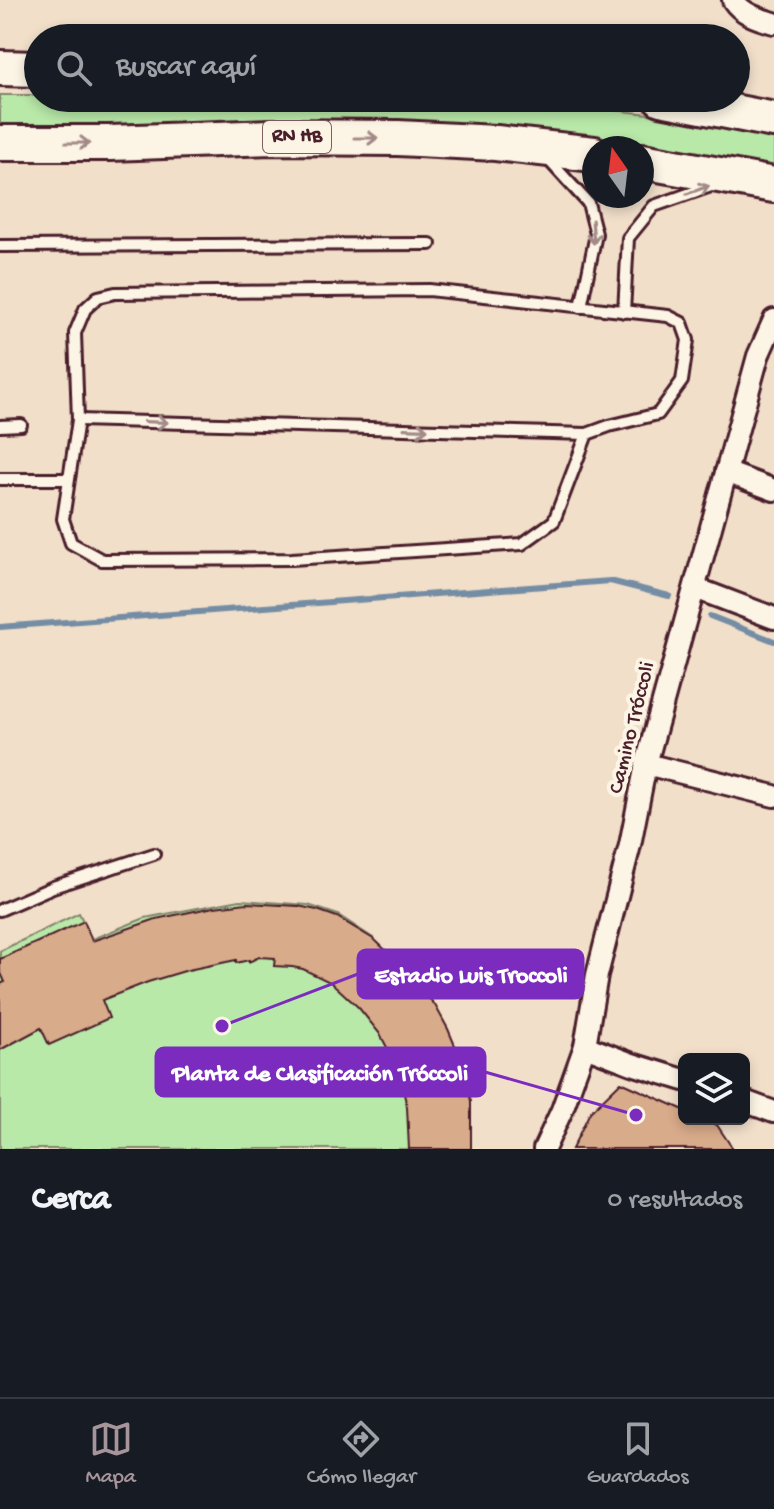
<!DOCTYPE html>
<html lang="es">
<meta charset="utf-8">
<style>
:root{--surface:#171b24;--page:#242831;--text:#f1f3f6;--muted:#9ea1a6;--line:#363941;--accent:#a6949b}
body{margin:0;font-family:"Gochi Hand",sans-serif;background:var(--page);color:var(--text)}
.controls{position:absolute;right:24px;bottom:24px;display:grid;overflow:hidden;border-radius:12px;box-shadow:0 4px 12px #0003}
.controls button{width:72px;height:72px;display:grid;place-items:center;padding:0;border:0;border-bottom:2px solid var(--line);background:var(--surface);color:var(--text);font:40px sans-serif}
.compass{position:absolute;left:582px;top:136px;width:72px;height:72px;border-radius:50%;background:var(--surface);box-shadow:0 4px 12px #0003;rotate:346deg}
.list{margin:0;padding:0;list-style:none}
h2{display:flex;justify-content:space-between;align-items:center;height:104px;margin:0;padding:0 32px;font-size:34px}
h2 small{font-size:26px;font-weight:400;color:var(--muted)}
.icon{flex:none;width:44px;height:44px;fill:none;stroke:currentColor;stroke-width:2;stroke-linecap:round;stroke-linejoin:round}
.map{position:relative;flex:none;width:774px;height:1149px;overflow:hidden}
.search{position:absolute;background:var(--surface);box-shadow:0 4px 12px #0003;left:24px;right:24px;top:24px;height:88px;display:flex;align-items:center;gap:20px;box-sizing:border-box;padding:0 28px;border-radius:44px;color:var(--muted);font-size:30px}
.sheet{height:248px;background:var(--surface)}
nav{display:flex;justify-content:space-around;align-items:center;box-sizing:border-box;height:112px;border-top:2px solid var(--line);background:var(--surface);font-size:22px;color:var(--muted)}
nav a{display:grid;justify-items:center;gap:4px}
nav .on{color:var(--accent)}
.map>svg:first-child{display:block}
.green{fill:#b9e9a9;stroke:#82846a;stroke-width:2}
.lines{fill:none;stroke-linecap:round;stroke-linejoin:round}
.stream{stroke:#758da4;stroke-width:6}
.building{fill:#d8ab8a;stroke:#4a1f2b;stroke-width:2}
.service-casing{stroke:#4a1f2b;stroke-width:16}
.minor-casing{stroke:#4a1f2b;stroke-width:26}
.trunk-casing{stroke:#4a1f2b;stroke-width:40}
.service{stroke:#fcf5e5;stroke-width:10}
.minor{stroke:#fcf5e5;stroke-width:20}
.trunk{stroke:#fcf5e5;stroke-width:34}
.oneway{stroke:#a38a88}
.labels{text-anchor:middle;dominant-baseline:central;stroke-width:8;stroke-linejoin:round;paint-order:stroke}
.shield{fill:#fcf5e5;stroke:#7f5f63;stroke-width:2}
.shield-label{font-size:20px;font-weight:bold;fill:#4a1f2b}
.street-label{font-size:22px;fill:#4a1f2b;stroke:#fcf5e5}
.leader{fill:none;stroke:#7b2cbf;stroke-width:3}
.callout-dot{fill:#7b2cbf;stroke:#fcf5e5;stroke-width:3}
.callout{fill:#7b2cbf;stroke:#7b2cbf;stroke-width:3}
.callout-label{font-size:24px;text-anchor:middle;font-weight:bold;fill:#fff}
</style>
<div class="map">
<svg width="774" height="1149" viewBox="0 0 774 1149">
<rect width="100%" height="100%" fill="#f1dfca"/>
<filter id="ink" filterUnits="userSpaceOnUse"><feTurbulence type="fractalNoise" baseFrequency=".0125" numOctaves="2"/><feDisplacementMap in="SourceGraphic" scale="16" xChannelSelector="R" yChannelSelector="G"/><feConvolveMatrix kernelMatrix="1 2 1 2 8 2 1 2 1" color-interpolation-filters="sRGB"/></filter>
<g filter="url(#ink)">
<g class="green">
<polygon points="0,95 38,95 38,98 511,98 674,117 774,137 774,168 685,150 599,137 486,128 0,130"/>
<polygon points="240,900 308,905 338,915 373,938 397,962 467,1149 0,1149 0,951 79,913 92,939 145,918"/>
</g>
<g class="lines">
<g class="stream">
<polyline points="710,616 774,641"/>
<polyline points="0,627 610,581 669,596"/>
</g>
</g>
<g class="building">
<polygon points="247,903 298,906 317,910 337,917 375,940 400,964 435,1005 448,1029 462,1062 471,1101 471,1149 409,1149 407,1107 401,1081 392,1057 380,1034 359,1008 332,983 303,969 292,967 274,966 275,958 259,957 249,962 249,960 236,963 236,960 188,970 148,982 102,1000 109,1018 49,1045 41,1028 0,1050 0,984 5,982 0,971 0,959 84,921 92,941 156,919 214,907"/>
<polygon points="621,1082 684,1110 684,1119 703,1119 717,1125 733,1149 572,1149 590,1112"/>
</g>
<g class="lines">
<defs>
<g id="service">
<polyline points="546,157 588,203 596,234 581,307"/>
<polyline points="0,246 430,244"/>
<polygon points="429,290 668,316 682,323 688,340 682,381 658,414 609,426 587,434 554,521 522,544 292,559 102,560 71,543 63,519 78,420 75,333 85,309 98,297 115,293"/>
<polyline points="624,312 628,238 654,206 714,185"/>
<polyline points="78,420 587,434"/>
<polyline points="0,426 21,425"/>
<polyline points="0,479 68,479"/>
<polyline points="0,910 53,887 154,854"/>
</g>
<g id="minor">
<path d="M733,0C742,14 759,19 774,23"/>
<polyline points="726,472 774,490"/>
<polyline points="695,588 774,618"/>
<polyline points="646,764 774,796"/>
<polyline points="585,1046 632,1064 684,1080"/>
<polyline points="744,1101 774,1112"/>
<polyline points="544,1149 562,1110 585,1046 597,975 630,845 646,764 758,356 774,320"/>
</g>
<g id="trunk">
<polyline points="0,68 38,69"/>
<polyline points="661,98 774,120"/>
<polyline points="0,143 110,143 271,137 398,138 496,143 594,154"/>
<polyline points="642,161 774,185"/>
</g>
</defs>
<use href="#service" class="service-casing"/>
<use href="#minor" class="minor-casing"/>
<use href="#trunk" class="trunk-casing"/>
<use href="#service" class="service"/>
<use href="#minor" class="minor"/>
<use href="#trunk" class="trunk"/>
</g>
<defs><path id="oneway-shaft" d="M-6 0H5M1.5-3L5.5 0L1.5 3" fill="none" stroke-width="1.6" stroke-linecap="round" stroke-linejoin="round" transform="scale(2)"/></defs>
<g class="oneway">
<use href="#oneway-shaft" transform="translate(366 138)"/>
<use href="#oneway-shaft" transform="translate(78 143)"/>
<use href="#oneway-shaft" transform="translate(698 190) rotate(-20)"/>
<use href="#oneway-shaft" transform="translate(593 232) rotate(86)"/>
<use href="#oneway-shaft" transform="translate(156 422) rotate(2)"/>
<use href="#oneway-shaft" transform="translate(416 429) rotate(2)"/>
</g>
</g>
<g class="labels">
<rect class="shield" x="263" y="121" width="68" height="32" rx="6"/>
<g class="shield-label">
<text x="297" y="137">RN HB</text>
</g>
<g class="street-label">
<text transform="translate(633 728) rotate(-76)">Camino Tróccoli</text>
</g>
</g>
<path class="leader" d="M222 1026L358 974M636 1115L485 1072"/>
<g class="callout-dot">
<circle cx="222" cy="1026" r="8"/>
<circle cx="636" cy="1115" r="8"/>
</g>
<g class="callout">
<rect x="358" y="950" width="225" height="48" rx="8"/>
<rect x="156" y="1048" width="329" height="48" rx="8"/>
</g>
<g class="callout-label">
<text x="471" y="982">Estadio Luis Troccoli</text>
<text x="320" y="1080">Planta de Clasificación Tróccoli</text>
</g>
</svg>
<div class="controls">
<button><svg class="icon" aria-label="layers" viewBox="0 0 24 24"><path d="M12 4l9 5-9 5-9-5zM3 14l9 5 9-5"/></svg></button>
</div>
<svg class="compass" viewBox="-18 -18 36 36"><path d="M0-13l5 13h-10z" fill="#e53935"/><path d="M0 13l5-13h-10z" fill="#9ea1a6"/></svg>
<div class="search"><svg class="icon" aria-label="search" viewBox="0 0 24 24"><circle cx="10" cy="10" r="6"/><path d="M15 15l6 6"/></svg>Buscar aquí</div>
</div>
<section class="sheet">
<h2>Cerca<small>0 resultados</small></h2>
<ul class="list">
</ul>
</section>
<nav>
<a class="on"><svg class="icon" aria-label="map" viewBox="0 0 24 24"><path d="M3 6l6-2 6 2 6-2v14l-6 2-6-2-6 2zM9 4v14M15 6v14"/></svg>Mapa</a>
<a><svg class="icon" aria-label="directions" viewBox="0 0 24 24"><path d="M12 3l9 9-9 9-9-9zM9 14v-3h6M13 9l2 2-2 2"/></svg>Cómo llegar</a>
<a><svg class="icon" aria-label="saved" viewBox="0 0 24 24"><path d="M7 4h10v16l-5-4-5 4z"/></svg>Guardados</a>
</nav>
